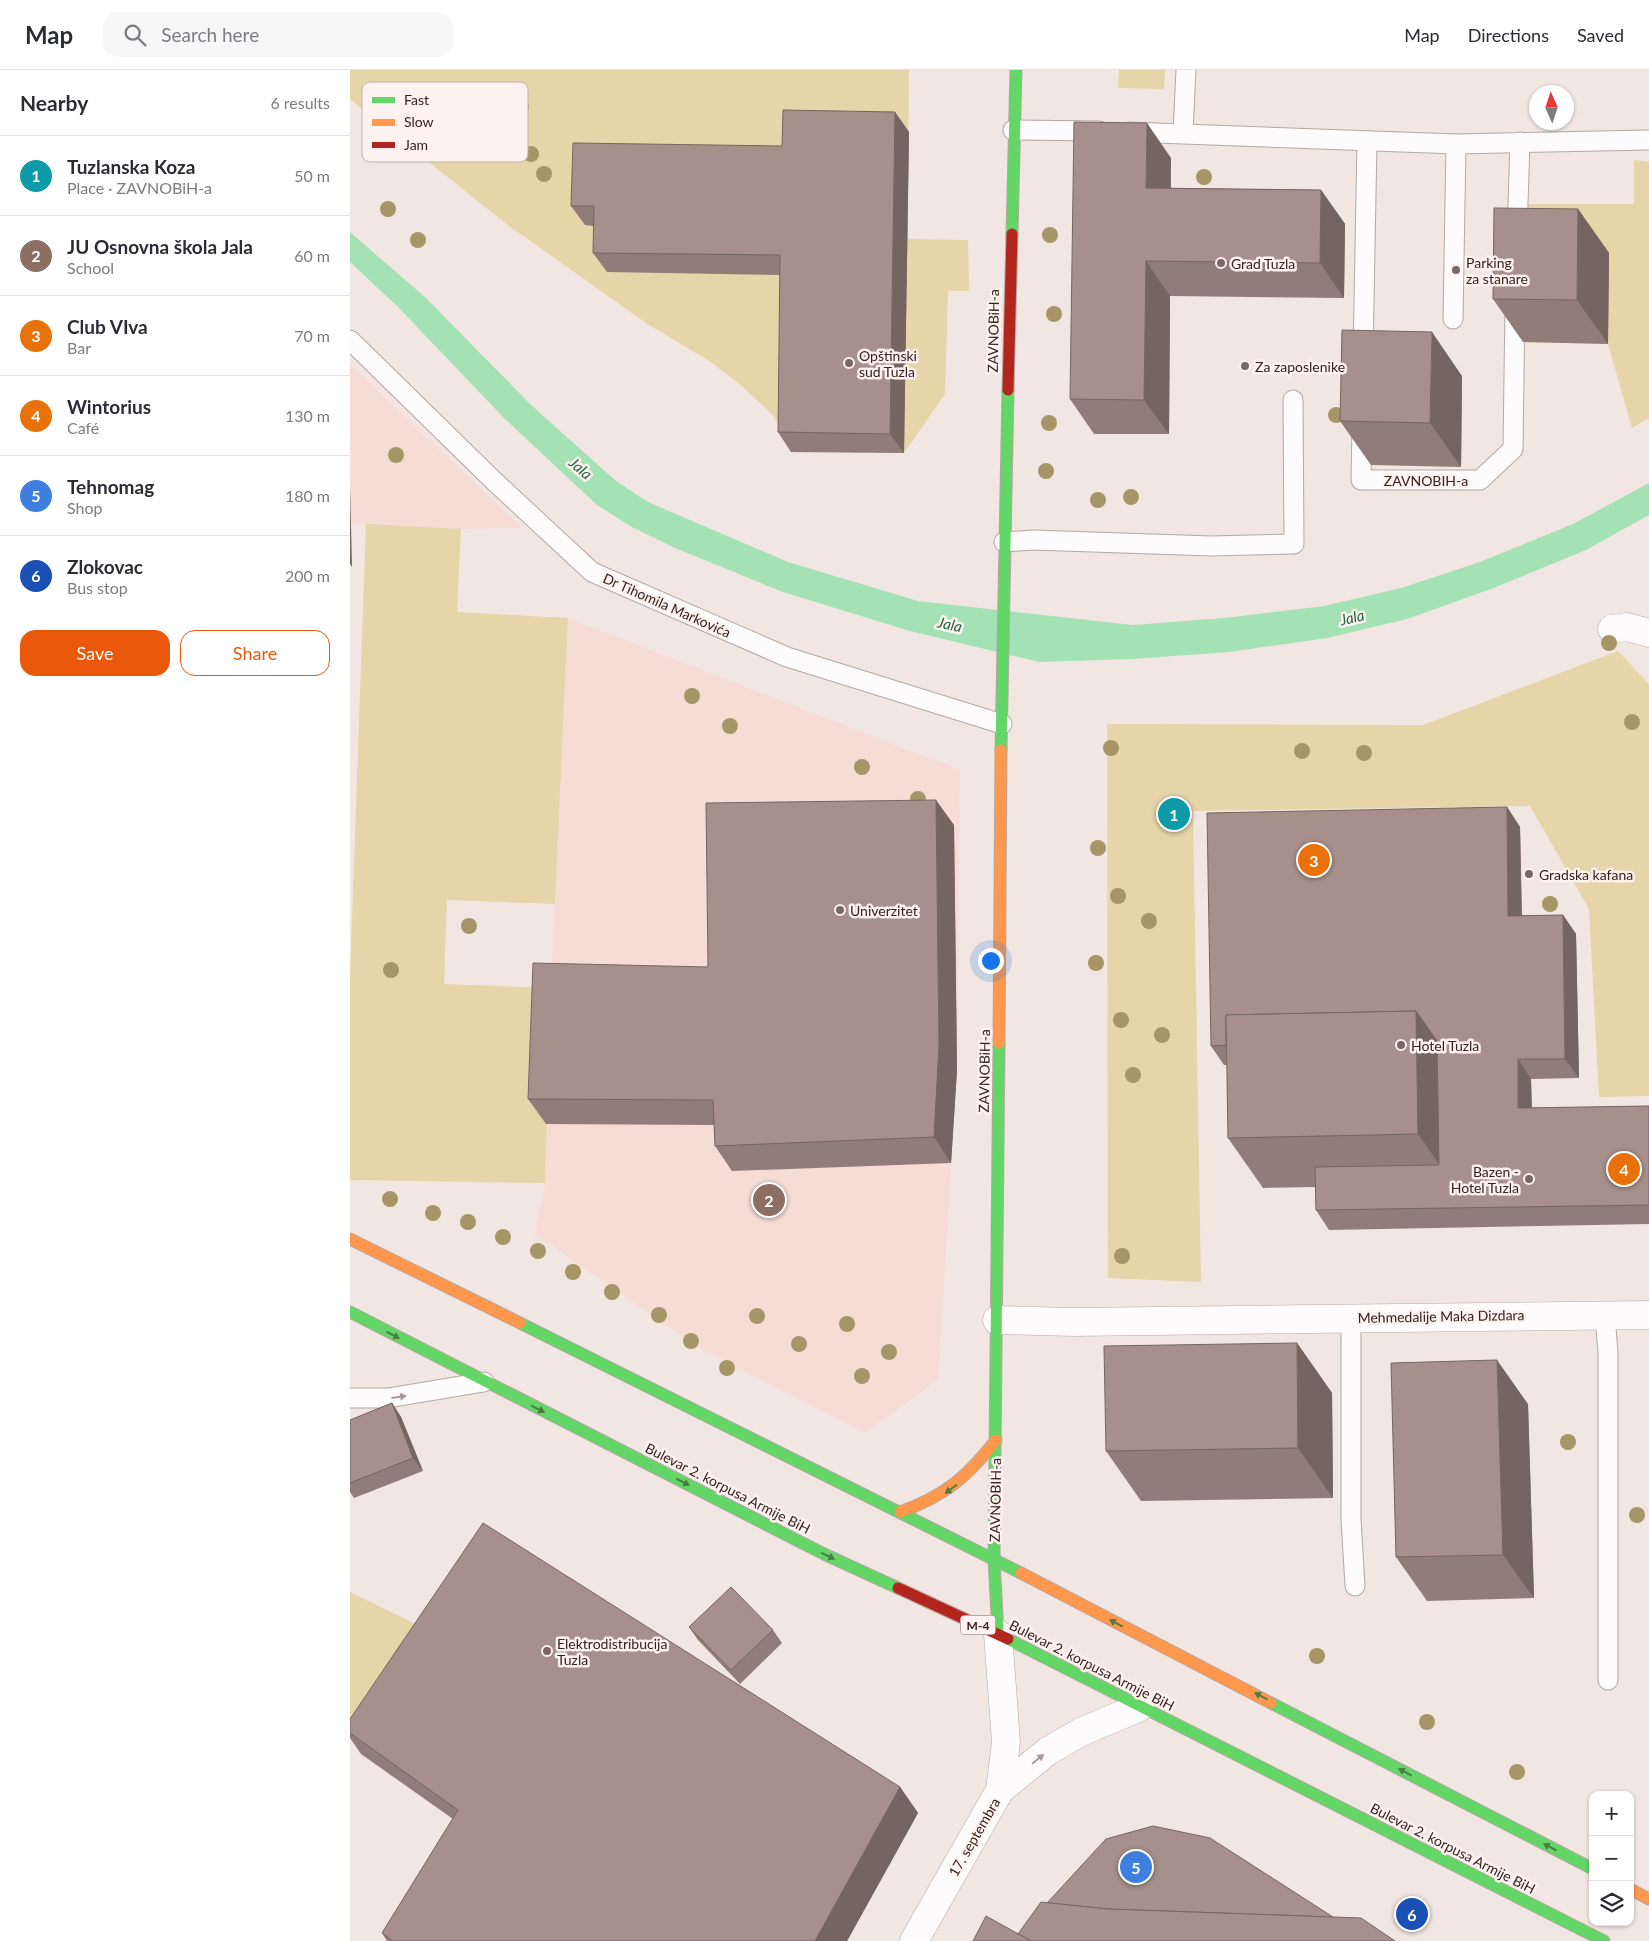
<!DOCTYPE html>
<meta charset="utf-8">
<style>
:root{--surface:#fff;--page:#f7f7f7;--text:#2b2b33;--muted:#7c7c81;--line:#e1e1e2;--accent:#ea580c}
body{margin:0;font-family:Lato,sans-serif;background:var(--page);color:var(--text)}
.controls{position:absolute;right:15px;bottom:15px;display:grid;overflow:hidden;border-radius:10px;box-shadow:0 1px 4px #0004}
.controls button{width:45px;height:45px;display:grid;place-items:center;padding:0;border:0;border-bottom:1px solid var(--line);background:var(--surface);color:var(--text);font:25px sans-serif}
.compass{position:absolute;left:1179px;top:15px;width:45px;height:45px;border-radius:50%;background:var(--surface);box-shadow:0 1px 4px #0004;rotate:357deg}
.you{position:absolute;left:640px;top:890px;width:18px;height:18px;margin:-12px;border:4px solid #fff;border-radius:50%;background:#1a73e8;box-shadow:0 0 0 8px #1a73e833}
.badge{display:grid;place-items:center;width:32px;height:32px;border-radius:50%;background:var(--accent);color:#fff;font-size:16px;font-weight:700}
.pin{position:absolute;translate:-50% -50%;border:2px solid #fff;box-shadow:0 1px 5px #0006}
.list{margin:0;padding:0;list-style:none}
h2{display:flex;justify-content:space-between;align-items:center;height:65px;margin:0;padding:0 20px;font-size:21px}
h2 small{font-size:16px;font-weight:400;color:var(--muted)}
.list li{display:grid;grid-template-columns:32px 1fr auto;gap:15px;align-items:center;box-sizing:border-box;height:80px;padding:0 20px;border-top:1px solid var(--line)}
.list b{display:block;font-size:19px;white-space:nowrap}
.list p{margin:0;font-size:16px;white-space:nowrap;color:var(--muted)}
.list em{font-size:16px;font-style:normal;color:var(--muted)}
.actions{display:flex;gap:10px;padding:15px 20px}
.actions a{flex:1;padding:11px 0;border:1px solid var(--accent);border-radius:15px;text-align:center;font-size:18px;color:var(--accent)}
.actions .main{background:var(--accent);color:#fff}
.icon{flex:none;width:28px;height:28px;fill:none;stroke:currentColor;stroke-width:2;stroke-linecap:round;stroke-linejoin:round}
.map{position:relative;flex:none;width:1299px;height:1871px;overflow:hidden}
header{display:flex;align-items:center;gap:30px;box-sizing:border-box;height:70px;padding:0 25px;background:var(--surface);border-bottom:1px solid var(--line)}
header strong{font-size:24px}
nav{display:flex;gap:28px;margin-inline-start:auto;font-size:18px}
.search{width:350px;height:45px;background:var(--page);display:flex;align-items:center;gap:12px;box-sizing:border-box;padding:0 18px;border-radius:15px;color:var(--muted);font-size:19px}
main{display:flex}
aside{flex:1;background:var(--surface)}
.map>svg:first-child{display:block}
.built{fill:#f6dcd5}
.green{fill:#e6d5a9}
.water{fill:#a4e2b6}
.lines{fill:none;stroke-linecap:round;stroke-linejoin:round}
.lane-casing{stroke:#b6a7a3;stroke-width:21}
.street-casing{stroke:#b6a7a3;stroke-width:29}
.fast-casing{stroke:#b6a7a3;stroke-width:13}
.slow-casing{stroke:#b6a7a3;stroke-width:13}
.jam-casing{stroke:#b6a7a3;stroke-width:13}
.lane{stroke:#fdfbfb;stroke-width:19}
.street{stroke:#fdfbfb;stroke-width:28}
.fast{stroke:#63d668;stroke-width:11}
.slow{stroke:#ff974d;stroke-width:11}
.jam{stroke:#b3261e;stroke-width:11}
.tree{fill:#a69667}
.wall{fill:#907c78}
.shaded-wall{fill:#756561}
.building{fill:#a7908b;stroke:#756561}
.oneway{fill:#4c7c42}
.oneway2{fill:#a39997}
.poi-dot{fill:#786762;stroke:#fdf2ef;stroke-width:2}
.labels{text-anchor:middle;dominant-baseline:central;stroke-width:5;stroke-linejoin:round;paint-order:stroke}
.shield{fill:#fdf2ef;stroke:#72605c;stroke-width:1}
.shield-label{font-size:12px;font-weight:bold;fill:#36221d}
.poi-label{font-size:14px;fill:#36221d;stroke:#fdf2ef;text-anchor:start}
.street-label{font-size:14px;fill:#36221d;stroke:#fdf2ef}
.water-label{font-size:15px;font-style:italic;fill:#22653e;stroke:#fdf2ef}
.key{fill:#fdf2ef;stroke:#c1b4b0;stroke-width:1}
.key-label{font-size:14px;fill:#36221d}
</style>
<header>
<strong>Map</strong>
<div class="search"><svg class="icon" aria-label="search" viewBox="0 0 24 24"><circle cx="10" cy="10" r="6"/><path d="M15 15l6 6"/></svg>Search here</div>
<nav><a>Map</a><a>Directions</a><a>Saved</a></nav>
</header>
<main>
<aside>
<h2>Nearby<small>6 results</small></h2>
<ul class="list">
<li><span class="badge" style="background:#0f9aa8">1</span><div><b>Tuzlanska Koza</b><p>Place · ZAVNOBiH-a</p></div><em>50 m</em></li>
<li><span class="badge" style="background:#8d6e63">2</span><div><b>JU Osnovna škola Jala</b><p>School</p></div><em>60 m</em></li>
<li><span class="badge" style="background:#e8710a">3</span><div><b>Club VIva</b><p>Bar</p></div><em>70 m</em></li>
<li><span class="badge" style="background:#e8710a">4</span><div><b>Wintorius</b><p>Café</p></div><em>130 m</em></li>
<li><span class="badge" style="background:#3f7fe0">5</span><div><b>Tehnomag</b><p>Shop</p></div><em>180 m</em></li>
<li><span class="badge" style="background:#1a4fb4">6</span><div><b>Zlokovac</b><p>Bus stop</p></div><em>200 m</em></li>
</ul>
<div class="actions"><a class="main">Save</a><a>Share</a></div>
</aside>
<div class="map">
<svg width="1299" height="1871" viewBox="0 0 1299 1871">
<rect width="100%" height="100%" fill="#f2e6e2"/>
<g class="built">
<polygon points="0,294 172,458 111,459 1,454"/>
<polygon points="218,548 610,700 607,1000 588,1310 515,1363 344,1275 185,1164 195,1113 201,918"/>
</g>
<g class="green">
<polygon points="0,0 559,0 557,169 618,170 619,221 598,221 595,324 554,383 441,382 424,346 394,318 361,292 296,253 159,156 0,29"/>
<polygon points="769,0 815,0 814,19 768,18"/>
<polygon points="1284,90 1299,92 1299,348 1282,358 1258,274 1164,272 1169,134 1284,134"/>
<polygon points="16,454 111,459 107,542 218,548 205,834 97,830 94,914 201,918 195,1113 0,1110 0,906"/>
<polygon points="1268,581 1299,614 1299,1026 1249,1027 1239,839 1180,736 843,741 851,1212 758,1208 757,654 1073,655"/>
<polygon points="0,1522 72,1557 0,1654"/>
</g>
<polygon class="water" points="0,162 76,228 180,334 266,411 298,432 438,492 568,531 783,555 874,548 974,536 1051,518 1130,492 1223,454 1299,413 1299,445 1236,480 1141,519 1057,549 977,568 879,582 782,589 689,592 560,561 433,522 325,478 282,457 247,435 154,348 49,238 0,192"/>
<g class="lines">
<defs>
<g id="lane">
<polyline points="663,60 749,61"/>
<polyline points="779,62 1106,74 1103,249"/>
<polyline points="833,63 836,0"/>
<polyline points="1106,74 1299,70"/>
<polyline points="1167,164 1170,72"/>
<polyline points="0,270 144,411 242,502 437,587 652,654"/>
<polyline points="1013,287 1017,71"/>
<polyline points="1012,357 1011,410 1130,410 1163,379 1165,234"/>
<polyline points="654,472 683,470 861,476 944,474 943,330"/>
<polyline points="1255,1245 1258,1283 1258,1610"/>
<polyline points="1001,1247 1001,1449 1005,1516"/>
<polyline points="0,1328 38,1328 134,1312"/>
</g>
<g id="street">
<polyline points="1262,559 1277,557 1299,563"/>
<polyline points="647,1250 724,1252 1299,1245"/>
<polyline points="650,1720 698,1681 731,1662 790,1637"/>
<polyline points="564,1871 650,1720 656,1672 648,1564"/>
</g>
<g id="fast">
<polyline points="662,164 666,0"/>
<polyline points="651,680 658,320"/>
<polyline points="0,1242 474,1484 548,1518"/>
<polyline points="170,1253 671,1503"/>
<polyline points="648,1564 644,1489 649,973"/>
<polyline points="658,1569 1254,1871"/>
<polyline points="921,1633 1243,1799"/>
</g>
<g id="slow">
<polyline points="649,973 651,680"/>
<polyline points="0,1169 170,1253"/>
<path d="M550,1442C595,1426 617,1407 646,1370"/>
<polyline points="671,1503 921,1633"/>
<polyline points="1280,1819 1299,1829"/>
</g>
<g id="jam">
<polyline points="658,320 662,164"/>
<polyline points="548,1518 658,1569"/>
</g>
</defs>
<use href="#lane" class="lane-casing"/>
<use href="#street" class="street-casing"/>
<use href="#fast" class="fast-casing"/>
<use href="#slow" class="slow-casing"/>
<use href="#jam" class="jam-casing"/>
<use href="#lane" class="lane"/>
<use href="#street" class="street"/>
<use href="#fast" class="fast"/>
<use href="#slow" class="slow"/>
<use href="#jam" class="jam"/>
</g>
<g class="tree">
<circle cx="171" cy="37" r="8"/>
<circle cx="181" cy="84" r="8"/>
<circle cx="194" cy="104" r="8"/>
<circle cx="854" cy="107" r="8"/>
<circle cx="38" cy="139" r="8"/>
<circle cx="700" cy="165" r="8"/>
<circle cx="68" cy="170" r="8"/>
<circle cx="704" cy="244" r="8"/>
<circle cx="986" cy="345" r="8"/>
<circle cx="699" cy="353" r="8"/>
<circle cx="46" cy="385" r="8"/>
<circle cx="696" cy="401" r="8"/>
<circle cx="781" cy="427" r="8"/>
<circle cx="748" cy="430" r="8"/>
<circle cx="1259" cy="573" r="8"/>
<circle cx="342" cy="626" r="8"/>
<circle cx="1282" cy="652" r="8"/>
<circle cx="380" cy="656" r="8"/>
<circle cx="761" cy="678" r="8"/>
<circle cx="952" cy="681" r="8"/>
<circle cx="1014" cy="683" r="8"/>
<circle cx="512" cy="697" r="8"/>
<circle cx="568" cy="729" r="8"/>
<circle cx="748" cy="778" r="8"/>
<circle cx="768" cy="826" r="8"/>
<circle cx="1200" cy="834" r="8"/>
<circle cx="799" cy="851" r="8"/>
<circle cx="119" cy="856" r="8"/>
<circle cx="746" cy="893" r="8"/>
<circle cx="41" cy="900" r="8"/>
<circle cx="771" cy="950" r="8"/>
<circle cx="812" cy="965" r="8"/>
<circle cx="783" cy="1005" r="8"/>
<circle cx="40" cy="1129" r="8"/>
<circle cx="83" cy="1143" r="8"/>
<circle cx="118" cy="1152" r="8"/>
<circle cx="153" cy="1167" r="8"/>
<circle cx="188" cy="1181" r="8"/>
<circle cx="772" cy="1186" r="8"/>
<circle cx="223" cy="1202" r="8"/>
<circle cx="262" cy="1222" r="8"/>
<circle cx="309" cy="1245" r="8"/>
<circle cx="407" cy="1246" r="8"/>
<circle cx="497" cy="1254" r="8"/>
<circle cx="341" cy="1271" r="8"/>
<circle cx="449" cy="1274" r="8"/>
<circle cx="539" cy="1282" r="8"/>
<circle cx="377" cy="1298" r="8"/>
<circle cx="512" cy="1306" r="8"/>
<circle cx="1218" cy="1372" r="8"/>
<circle cx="1287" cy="1445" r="8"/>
<circle cx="967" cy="1586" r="8"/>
<circle cx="1077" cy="1652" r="8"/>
<circle cx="1167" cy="1702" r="8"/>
</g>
<g class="wall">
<polygon points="545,42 559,62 554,383 441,382 428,362 430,205 257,202 243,183 243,156 235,155 221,136 432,76"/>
<polygon points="821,88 821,118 971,120 995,154 994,228 820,226 819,364 744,364 720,329"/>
<polygon points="1228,139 1259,183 1258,274 1173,272 1143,229"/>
<polygon points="1112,306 1111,397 1021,395 990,351"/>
<polygon points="1157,737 1170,757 1172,845 1213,845 1226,864 1229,1008 1181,1009 1182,1038 1299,1036 1299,1154 979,1160 966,1140 965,1117 913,1118 878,1068 877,995 874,995 861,976"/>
<polygon points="604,755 607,1000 601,1093 382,1101 365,1076 364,1055 196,1054 178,1029 358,897"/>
<polygon points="947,1273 982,1323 983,1428 791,1431 756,1381"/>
<polygon points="42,1333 51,1347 73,1401 4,1428 0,1422 0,1350"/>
<polygon points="1178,1334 1184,1528 1077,1531 1046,1487"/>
<polygon points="339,1557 423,1560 432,1573 390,1614 348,1570"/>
<polygon points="0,1649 550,1717 568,1743 497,1871 37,1871 32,1863 103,1749 11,1684 0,1668"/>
</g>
<g class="shaded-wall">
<polygon points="545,42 559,62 554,383 540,364"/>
<polygon points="797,53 821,88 820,152 796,118"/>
<polygon points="971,120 995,154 994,228 970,193"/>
<polygon points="1228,139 1259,183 1258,274 1227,230"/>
<polygon points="796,191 820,226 819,364 794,330"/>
<polygon points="1082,262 1112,306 1111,397 1080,353"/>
<polygon points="0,415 2,497 0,494"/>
<polygon points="586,730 604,755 607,1000 601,1093 584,1067"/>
<polygon points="1157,737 1170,757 1172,865 1158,846"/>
<polygon points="1213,845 1226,864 1229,1008 1215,989"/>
<polygon points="1066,941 1100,991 1103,1114 1068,1064"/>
<polygon points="1168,989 1181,1009 1182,1058 1168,1038"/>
<polygon points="947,1273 982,1323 983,1428 948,1378"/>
<polygon points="1147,1290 1178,1334 1184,1528 1153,1485"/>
<polygon points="42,1333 51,1347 73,1401 63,1388"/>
<polygon points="550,1717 568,1743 497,1871 465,1871"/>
</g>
<g class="building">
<polygon points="433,40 545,42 540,364 428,362 430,185 243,183 244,136 221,136 223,73 432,76"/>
<polygon points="724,52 797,53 796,118 971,120 970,193 796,191 794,330 720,329"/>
<polygon points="1144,138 1228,139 1227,230 1143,229"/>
<polygon points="992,260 1082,262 1080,353 990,351"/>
<polygon points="586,730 589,975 584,1067 365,1076 363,1030 178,1029 183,893 358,897 356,733"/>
<polygon points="1157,737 1158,846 1213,845 1215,989 1168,989 1168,1038 1299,1036 1299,1135 966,1140 965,1097 1089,1095 1087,971 1066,941 876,945 876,975 861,976 857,743"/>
<polygon points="1066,941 1068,1064 878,1068 876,945"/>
<polygon points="947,1273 948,1378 756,1381 754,1276"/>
<polygon points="1147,1290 1153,1485 1046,1487 1041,1293"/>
<polygon points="42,1333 63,1388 0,1413 0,1350"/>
<polygon points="133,1453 550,1717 465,1871 43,1871 32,1863 108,1740 0,1663 0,1649"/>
<polygon points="381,1517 423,1560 381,1600 339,1557"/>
<polygon points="803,1756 860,1768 983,1847 758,1839 697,1833 756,1769"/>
<polygon points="691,1832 758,1839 1011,1848 1045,1871 681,1871 668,1864"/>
<polygon points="636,1846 681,1871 623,1871"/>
</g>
<defs><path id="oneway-solid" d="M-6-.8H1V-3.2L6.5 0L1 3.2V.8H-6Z" transform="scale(1.25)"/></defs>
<g class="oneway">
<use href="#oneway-solid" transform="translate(43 1265) rotate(27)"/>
<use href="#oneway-solid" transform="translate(188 1339) rotate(27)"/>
<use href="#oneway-solid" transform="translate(333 1412) rotate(27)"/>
<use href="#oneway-solid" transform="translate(601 1419) rotate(143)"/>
<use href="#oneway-solid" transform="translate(478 1486) rotate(25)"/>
<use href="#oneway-solid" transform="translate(766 1553) rotate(-152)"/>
<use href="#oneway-solid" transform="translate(911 1626) rotate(-152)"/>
<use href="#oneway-solid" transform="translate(1055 1702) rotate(-152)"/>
<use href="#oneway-solid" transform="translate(1200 1777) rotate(-152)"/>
</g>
<g class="oneway2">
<use href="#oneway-solid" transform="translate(49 1327) rotate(-8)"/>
<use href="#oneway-solid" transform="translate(688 1689) rotate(-39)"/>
</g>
<g class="poi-dot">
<circle cx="871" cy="193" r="5"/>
<circle cx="1106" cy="200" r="5"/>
<circle cx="499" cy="293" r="5"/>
<circle cx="895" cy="296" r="5"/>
<circle cx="1179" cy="804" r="5"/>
<circle cx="490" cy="840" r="5"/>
<circle cx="1051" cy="975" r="5"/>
<circle cx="1179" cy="1109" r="5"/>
<circle cx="197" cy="1581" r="5"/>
</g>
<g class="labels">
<rect class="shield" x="610.5" y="1545.5" width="35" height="19" rx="4"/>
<g class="shield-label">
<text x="628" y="1555">M-4</text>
</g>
<g class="poi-label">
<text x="1116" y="192">Parking<tspan x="1116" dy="16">za stanare</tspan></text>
<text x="881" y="193">Grad Tuzla</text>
<text x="509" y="285">Opštinski<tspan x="509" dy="16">sud Tuzla</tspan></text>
<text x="905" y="296">Za zaposlenike</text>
<text x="1189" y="804">Gradska kafana</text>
<text x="500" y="840">Univerzitet</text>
<text x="1061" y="975">Hotel Tuzla</text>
<text x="1169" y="1101" text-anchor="end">Bazen -<tspan x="1169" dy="16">Hotel Tuzla</tspan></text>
<text x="207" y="1573">Elektrodistribucija<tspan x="207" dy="16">Tuzla</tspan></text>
</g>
<g class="street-label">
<text transform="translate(643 261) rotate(-89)">ZAVNOBiH-a</text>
<text x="1076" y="410">ZAVNOBIH-a</text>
<text transform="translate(317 535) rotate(24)">Dr Tihomila Markovića</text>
<text transform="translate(634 1001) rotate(-89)">ZAVNOBiH-a</text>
<text transform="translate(1091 1246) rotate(-1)">Mehmedalije Maka Dizdara</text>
<text transform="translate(378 1418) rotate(27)">Bulevar 2. korpusa Armije BiH</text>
<text transform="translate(645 1430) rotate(-89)">ZAVNOBIH-a</text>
<text transform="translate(742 1595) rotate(27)">Bulevar 2. korpusa Armije BiH</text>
<text transform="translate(624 1767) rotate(-60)">17. septembra</text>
<text transform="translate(1103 1778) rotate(27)">Bulevar 2. korpusa Armije BiH</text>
</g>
<g class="water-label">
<text transform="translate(231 398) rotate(41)">Jala</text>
<text transform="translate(1002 547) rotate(-13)">Jala</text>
<text transform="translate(600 554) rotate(12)">Jala</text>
</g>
</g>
<rect x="12" y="12" width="166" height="80" rx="8" class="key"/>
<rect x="22" y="27" width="23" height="6" fill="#63d668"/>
<rect x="22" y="49" width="23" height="7" fill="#ff974d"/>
<rect x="22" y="72" width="23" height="6" fill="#b3261e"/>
<g class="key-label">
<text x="54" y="35">Fast</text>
<text x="54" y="57">Slow</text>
<text x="54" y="80">Jam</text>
</g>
</svg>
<div class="controls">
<button>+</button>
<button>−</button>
<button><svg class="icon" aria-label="layers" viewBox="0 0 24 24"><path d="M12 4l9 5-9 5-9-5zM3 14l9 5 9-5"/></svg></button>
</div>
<svg class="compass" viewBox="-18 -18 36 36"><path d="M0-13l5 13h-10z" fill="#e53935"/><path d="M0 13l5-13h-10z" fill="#7c7c81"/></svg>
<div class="you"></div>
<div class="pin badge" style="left:824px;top:744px;background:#0f9aa8">1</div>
<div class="pin badge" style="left:419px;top:1130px;background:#8d6e63">2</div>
<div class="pin badge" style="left:964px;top:790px;background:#e8710a">3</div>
<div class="pin badge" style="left:1274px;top:1099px;background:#e8710a">4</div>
<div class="pin badge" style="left:786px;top:1797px;background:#3f7fe0">5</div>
<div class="pin badge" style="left:1062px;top:1844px;background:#1a4fb4">6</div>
</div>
</main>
